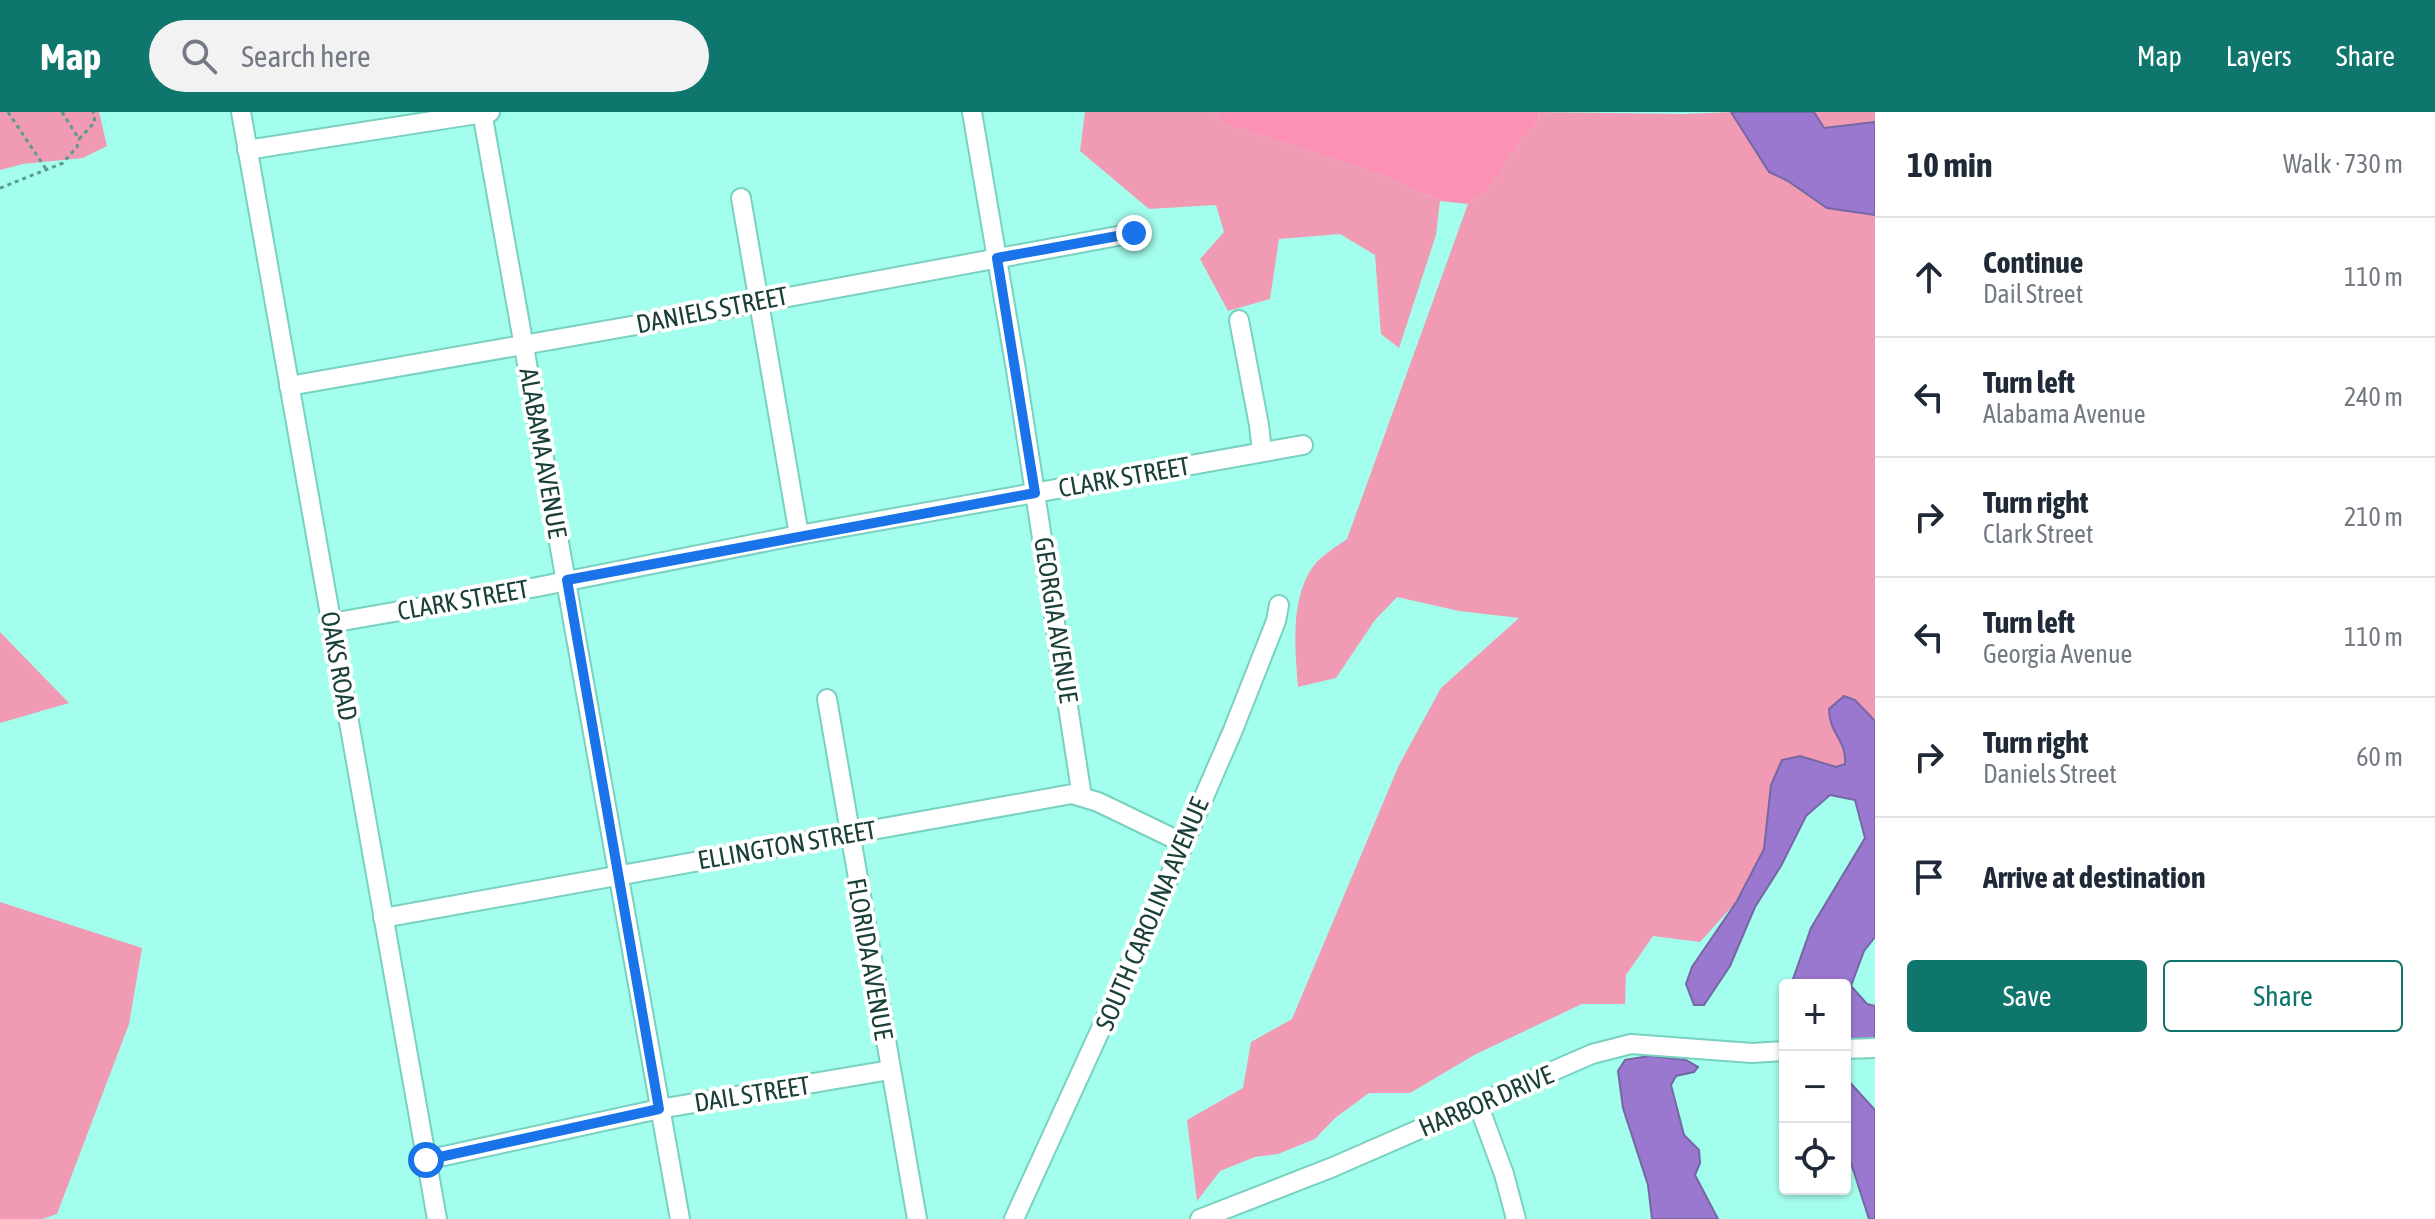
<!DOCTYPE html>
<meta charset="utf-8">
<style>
:root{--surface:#fff;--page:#f2f2f3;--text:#1f2937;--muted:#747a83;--line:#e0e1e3;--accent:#0f766e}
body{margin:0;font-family:"Asap Condensed",sans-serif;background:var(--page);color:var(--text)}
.controls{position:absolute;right:24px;bottom:24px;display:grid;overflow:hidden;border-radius:8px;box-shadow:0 2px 6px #0004}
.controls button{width:72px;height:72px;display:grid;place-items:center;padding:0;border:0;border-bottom:2px solid var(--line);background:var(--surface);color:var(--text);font:40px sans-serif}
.stop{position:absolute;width:24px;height:24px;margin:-18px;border:6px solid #1a73e8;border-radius:50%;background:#fff}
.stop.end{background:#1a73e8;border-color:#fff;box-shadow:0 2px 8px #0008}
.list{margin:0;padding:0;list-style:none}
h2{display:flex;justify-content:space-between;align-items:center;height:104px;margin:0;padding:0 32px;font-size:34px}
h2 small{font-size:26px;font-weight:400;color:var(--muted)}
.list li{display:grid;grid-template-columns:52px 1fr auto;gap:24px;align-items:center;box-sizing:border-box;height:120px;padding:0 32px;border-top:2px solid var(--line)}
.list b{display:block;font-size:30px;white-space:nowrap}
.list p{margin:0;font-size:26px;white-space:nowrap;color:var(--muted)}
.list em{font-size:26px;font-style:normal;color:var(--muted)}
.actions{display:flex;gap:16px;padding:24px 32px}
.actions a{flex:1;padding:18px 0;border:2px solid var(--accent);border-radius:8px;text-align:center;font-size:28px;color:var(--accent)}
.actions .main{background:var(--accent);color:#fff}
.icon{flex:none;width:44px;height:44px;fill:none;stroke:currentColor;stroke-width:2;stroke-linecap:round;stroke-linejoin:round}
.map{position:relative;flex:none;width:1875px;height:1107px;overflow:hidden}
header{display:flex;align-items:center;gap:48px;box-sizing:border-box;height:112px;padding:0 40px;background:var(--accent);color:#fff}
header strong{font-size:38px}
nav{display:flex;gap:44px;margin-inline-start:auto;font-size:28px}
.search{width:560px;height:72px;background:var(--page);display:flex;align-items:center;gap:20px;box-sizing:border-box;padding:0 28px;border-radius:44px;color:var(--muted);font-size:30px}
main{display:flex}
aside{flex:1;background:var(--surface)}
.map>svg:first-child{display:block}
.green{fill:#f19ab4}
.forest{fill:#fc92b3}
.water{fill:#9a78d0;stroke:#7467a3;stroke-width:2}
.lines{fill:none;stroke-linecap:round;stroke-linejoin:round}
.minor-casing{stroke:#78d1c1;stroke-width:22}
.path{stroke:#5c9a8f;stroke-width:3;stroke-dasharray:4 4;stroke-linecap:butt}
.minor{stroke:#fff;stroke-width:18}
.route{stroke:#1a73e8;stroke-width:10}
.labels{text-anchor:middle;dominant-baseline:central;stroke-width:8;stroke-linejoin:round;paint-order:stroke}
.street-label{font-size:26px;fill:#1a4039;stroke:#fff}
</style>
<header>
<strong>Map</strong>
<div class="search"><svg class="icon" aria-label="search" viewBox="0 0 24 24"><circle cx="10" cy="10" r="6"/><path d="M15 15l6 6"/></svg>Search here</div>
<nav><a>Map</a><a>Layers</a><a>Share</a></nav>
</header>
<main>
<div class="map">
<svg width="1875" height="1107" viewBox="0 0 1875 1107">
<rect width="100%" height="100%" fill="#a4feed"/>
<g class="green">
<polygon points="0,0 99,0 107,34 83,46 23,52 0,58"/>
<polygon points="1085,0 1215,0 1224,12 1372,60 1440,89 1436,123 1399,236 1381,222 1375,143 1340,122 1279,127 1270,187 1228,199 1200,147 1224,120 1216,93 1149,97 1080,39"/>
<path d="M1538,0L1684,2L1731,0L1769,60L1788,69L1827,96L1875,103V609L1855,588L1829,597C1829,622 1846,628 1845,652L1836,655L1800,644L1771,673L1764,737L1737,789L1700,830L1653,824L1626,863L1625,892H1582L1476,942L1410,981H1369L1335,1006L1315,1027L1278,1042L1255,1045L1220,1059L1197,1089L1187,1008L1243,976L1251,930L1292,907L1399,653L1441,576L1519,506L1459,499L1397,485L1375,508L1336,566L1298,575C1295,537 1290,489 1312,456C1320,444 1336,435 1347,427L1468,92L1489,77L1518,33L1539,9Z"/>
<polygon points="1814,0 1875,0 1875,10 1823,16"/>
<polygon points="0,520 69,591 0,611"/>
<polygon points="0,790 142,836 129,912 57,1102 42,1107 0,1107"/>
</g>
<polygon class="forest" points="1215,0 1538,0 1539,9 1518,33 1489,77 1468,92 1440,89 1372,60 1224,12"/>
<g class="water">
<polygon points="1731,0 1814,0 1824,16 1875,10 1875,103 1827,96 1788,69 1769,60"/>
<path d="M1844,584L1855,588L1875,609V825L1864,839L1851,874L1867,892L1875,894V926L1845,928V873H1792V870L1811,816L1865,726L1855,688L1830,683L1806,704L1781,754L1755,795L1730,854L1704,893H1694L1686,872L1692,855L1737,789L1764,737L1771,673L1782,648L1800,644L1836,655L1845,652C1847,628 1829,622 1829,597Z"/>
<polygon points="1649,944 1686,948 1698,955 1694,960 1676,964 1671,973 1684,1023 1699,1038 1700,1051 1695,1063 1718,1107 1652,1107 1648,1073 1623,996 1618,959 1625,948"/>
<polygon points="1845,965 1875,998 1875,1107 1869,1107 1850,1048 1845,1041"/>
</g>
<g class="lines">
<defs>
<g id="minor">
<polyline points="241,0 437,1107"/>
<polyline points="482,0 680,1107"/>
<polyline points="972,0 1016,258 1082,685"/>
<polyline points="247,38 490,0"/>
<polyline points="741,86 799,423"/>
<polyline points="1239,208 1259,313 1262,340"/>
<polyline points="289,274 648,211 1134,121"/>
<polyline points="331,511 537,475 799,423 1303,333"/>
<polyline points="827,587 917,1107"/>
<polyline points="383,806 1072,682 1098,690 1183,731"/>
<polyline points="1845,937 1875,936"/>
<polyline points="1478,992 1504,1062 1516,1107"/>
<polyline points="426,1048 659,997 890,958"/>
<polyline points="1014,1107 1151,807 1233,618 1276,509 1279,493"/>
<polyline points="1200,1107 1333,1055 1592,942 1631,932 1752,941 1785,939"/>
</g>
</defs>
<use href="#minor" class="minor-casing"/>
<g class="path">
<polyline points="8,0 46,57"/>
<polyline points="62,0 79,27 95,10 93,0"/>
<polyline points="0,76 63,51 77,35 79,27"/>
</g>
<use href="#minor" class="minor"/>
</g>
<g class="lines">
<polyline class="route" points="426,1048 659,997 567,468 1035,381 997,146 1134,121"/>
</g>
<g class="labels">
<g class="street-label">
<text transform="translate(712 198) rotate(-11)">DANIELS STREET</text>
<text transform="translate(543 341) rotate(80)">ALABAMA AVENUE</text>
<text transform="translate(1124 365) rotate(-10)">CLARK STREET</text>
<text transform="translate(463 488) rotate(-10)">CLARK STREET</text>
<text transform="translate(1056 508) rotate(81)">GEORGIA AVENUE</text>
<text transform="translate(339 554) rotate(80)">OAKS ROAD</text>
<text transform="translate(787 733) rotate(-10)">ELLINGTON STREET</text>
<text transform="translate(1152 802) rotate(-67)">SOUTH CAROLINA AVENUE</text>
<text transform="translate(870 847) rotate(80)">FLORIDA AVENUE</text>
<text transform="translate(752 982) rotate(-9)">DAIL STREET</text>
<text transform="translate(1486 989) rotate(-23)">HARBOR DRIVE</text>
</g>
</g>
</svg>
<div class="controls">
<button>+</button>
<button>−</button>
<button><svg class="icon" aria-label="locate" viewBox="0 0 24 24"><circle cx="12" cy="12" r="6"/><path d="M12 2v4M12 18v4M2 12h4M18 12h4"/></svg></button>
</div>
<div class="stop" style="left:426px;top:1048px"></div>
<div class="stop end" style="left:1134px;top:121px"></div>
</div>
<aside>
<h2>10 min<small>Walk · 730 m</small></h2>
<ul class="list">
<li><svg class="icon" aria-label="ahead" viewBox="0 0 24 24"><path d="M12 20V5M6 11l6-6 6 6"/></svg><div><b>Continue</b><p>Dail Street</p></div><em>110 m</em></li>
<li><svg class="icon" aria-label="left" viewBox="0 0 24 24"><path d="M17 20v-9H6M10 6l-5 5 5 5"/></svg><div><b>Turn left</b><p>Alabama Avenue</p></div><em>240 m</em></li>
<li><svg class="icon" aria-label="right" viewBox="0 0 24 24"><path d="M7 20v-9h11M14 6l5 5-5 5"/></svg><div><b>Turn right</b><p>Clark Street</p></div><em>210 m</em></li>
<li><svg class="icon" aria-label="left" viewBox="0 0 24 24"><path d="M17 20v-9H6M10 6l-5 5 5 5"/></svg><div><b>Turn left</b><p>Georgia Avenue</p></div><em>110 m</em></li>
<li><svg class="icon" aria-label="right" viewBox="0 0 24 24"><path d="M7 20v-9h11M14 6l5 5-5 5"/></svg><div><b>Turn right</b><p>Daniels Street</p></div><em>60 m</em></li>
<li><svg class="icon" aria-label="arrive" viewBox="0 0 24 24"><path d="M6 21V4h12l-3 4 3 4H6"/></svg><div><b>Arrive at destination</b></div></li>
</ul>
<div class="actions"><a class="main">Save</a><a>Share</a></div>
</aside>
</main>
